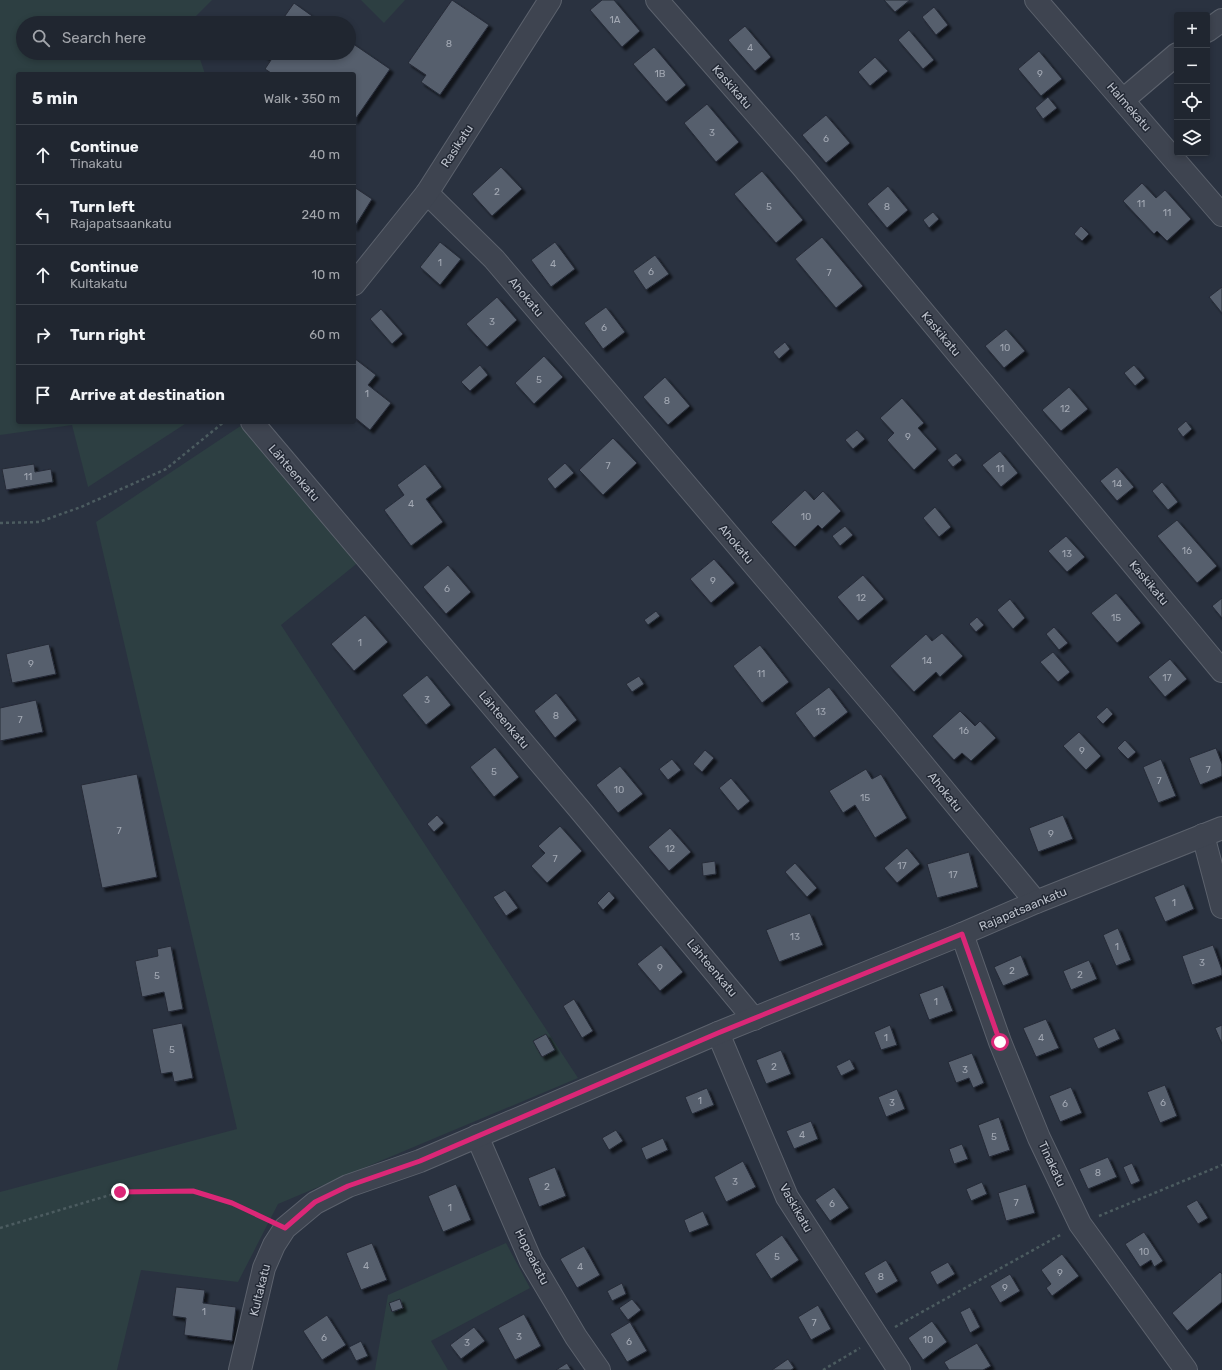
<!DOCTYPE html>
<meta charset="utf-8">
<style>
:root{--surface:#202630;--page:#282e38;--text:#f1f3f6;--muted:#a2a5ab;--line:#3d434c}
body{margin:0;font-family:Rubik,sans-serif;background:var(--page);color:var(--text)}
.controls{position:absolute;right:12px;top:12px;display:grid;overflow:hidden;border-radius:4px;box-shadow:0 2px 6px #0003}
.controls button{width:36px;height:36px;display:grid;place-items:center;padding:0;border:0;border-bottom:1px solid var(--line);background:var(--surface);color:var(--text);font:20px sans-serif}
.stop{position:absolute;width:12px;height:12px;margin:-9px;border:3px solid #db2777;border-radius:50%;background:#fff}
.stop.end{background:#db2777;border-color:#fff;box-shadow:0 1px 4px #0008}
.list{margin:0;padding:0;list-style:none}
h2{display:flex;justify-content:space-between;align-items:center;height:52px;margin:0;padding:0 16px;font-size:17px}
h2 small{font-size:13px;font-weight:400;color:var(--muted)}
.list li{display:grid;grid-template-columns:26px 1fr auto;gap:12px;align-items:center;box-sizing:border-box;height:60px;padding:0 16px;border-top:1px solid var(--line)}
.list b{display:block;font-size:15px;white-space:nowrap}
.list p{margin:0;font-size:13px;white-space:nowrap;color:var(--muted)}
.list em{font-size:13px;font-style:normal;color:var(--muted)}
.icon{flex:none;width:22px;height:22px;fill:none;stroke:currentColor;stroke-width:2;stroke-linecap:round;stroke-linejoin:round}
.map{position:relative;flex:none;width:1222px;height:1370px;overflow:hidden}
.search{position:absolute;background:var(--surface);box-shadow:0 2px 6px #0003;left:16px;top:16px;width:340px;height:44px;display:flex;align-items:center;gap:10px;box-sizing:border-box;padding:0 14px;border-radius:22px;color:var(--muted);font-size:15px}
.panel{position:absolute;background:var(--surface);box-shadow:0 2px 6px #0003;left:16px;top:72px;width:340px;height:352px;border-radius:4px}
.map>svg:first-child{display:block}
.green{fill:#2d3f42}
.building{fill:#565e6d;stroke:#252b37;filter:url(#shadow)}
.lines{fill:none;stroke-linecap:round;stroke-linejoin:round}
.minor-casing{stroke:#5c626d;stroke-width:24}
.path{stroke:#4c5c60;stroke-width:2.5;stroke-dasharray:3 3;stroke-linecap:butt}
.minor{stroke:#3e4450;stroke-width:22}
.route{stroke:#db2777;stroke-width:5}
.labels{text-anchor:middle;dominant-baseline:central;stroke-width:3;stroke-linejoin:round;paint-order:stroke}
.number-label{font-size:10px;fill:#a2a8b3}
.street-label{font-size:12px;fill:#bbc0ca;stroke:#232935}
</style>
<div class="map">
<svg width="1222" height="1370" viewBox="0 0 1222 1370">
<defs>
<filter id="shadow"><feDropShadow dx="3.5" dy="3.5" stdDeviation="1" flood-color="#0009"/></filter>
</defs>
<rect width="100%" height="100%" fill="#2a3240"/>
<g class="green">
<polygon points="0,0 212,0 189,23 23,23 23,53 198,53 205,74 18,74 18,422 188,422 88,487 72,425 0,435"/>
<polygon points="361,0 405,0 384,23"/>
<polygon points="245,423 360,561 281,625 578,1078 278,1204 238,1282 141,1270 117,1370 0,1370 0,1192 237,1129 96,522"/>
<polygon points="506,1243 530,1288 431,1341 448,1370 375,1370 388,1295"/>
</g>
<g class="building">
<polygon points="452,0 489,25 440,95 421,82 426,75 408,63"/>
<polygon points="602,0 614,0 640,31 622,47 590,10"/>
<polygon points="884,0 910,0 895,12"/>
<polygon points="294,3 322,23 280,23"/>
<polygon points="934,7 948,25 936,35 922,17"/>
<polygon points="745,26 771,57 755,71 728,40"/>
<polygon points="909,30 934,60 923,69 898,40"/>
<polygon points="349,41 390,69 354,121 354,74 271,74 271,73 265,69 271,60 261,53 349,53"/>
<polygon points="654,47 686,85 666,102 633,64"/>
<polygon points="1039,51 1062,79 1041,96 1018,69"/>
<polygon points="875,57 888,71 870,86 858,72"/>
<polygon points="1048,97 1057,108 1043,119 1035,108"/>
<polygon points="707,104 739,142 716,162 684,123"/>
<polygon points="826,115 850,143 826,163 802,135"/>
<polygon points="501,167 522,189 492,216 472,194"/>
<polygon points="762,171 803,220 776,243 734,194"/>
<polygon points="1142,183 1156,198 1165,190 1191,219 1167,241 1157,231 1154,234 1123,201"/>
<polygon points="888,186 908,210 887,228 867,204"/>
<polygon points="354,187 372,199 354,228"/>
<polygon points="933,212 939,219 929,228 923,220"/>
<polygon points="1081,226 1089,234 1082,241 1074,234"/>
<polygon points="822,237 863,286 836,308 795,259"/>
<polygon points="440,242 461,259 440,285 420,267"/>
<polygon points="555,242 575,269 551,287 531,260"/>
<polygon points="655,255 669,274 646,290 633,271"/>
<polygon points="1222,287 1222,313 1209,297"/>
<polygon points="497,297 517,320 487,347 466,324"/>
<polygon points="606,307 625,332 603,349 584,323"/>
<polygon points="381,309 403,334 392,344 370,319"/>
<polygon points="1006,329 1025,351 1004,368 985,346"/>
<polygon points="785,342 790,349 779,359 773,352"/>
<polygon points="544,356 563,377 534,404 515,383"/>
<polygon points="354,358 376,375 368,385 391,403 370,430 354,417"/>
<polygon points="480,365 488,375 470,391 461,382"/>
<polygon points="1134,365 1145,378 1135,386 1124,373"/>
<polygon points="665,377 690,406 668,425 643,397"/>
<polygon points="1069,387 1088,409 1061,431 1042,410"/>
<polygon points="902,398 924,423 918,428 937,449 914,470 887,440 894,433 880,418"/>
<polygon points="1186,421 1192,429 1183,437 1177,429"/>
<polygon points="857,430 865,439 853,449 845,440"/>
<polygon points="613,438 637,463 603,495 579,470"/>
<polygon points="1000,451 1018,473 1001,487 982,465"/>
<polygon points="956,453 962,460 953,467 947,460"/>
<polygon points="565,463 574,473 555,489 547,479"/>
<polygon points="34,464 35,472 51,469 53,482 6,490 2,469"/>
<polygon points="425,464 442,487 426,499 443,522 411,546 384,510 404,495 397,485"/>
<polygon points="1117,467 1134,487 1117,501 1100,481"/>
<polygon points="1162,482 1178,502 1168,510 1152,491"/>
<polygon points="805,490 814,500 823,491 841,511 822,529 818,525 795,547 771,522"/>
<polygon points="935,507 951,527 939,537 923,518"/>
<polygon points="1177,520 1217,566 1197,583 1157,536"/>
<polygon points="845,526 853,535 840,546 832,536"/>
<polygon points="1066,536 1085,557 1067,572 1048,551"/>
<polygon points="714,559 735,583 711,603 690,579"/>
<polygon points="448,565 471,592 446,614 423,587"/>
<polygon points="863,575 884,599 858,621 837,597"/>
<polygon points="1116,593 1141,623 1117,643 1091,613"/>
<polygon points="1222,598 1222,618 1212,606"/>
<polygon points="1010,599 1025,618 1013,629 997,610"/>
<polygon points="656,611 660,616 648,625 644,620"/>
<polygon points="365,615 388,642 354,671 331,644"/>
<polygon points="977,617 984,625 976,632 969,624"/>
<polygon points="1054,627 1068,643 1059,650 1046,634"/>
<polygon points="942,633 963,656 940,677 936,672 914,692 890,666 926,634 932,641"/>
<polygon points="49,644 56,674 12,683 6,654"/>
<polygon points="760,645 789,682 762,703 733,666"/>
<polygon points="1053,652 1070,672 1058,682 1040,662"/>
<polygon points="1170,659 1187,679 1165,697 1148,677"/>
<polygon points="427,675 451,705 426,725 402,695"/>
<polygon points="639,676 644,684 632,692 626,684"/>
<polygon points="829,687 848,712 814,738 795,713"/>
<polygon points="556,693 577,720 555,738 534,711"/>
<polygon points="36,700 43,732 0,741 0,708"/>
<polygon points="1107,707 1113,714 1103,724 1096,717"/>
<polygon points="960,711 975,726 980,721 996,738 971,761 962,753 954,760 932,736"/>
<polygon points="1079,732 1101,756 1086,770 1063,746"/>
<polygon points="1125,740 1136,752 1128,759 1117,748"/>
<polygon points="495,747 519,777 494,797 470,767"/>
<polygon points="1216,748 1222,764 1222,776 1200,785 1189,758"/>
<polygon points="705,750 714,758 702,772 693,764"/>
<polygon points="672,759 681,770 668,780 659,769"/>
<polygon points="1161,759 1176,796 1158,803 1143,767"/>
<polygon points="620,766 643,794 618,813 596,785"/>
<polygon points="866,769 872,779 881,774 907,818 875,838 855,805 843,813 829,791"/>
<polygon points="137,774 157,877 102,888 81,785"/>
<polygon points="731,778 750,801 738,811 719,788"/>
<polygon points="437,815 444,823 434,832 427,824"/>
<polygon points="1063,815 1073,839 1038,852 1029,828"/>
<polygon points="560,826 582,851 547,883 531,866 545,853 538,846"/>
<polygon points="670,828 691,852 669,871 648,847"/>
<polygon points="907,848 920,864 897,883 884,868"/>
<polygon points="969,852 978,887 937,898 927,864"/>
<polygon points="715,861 716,874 703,876 702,863"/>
<polygon points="795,863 817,888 807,897 785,872"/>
<polygon points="1184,884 1194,909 1165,922 1154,897"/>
<polygon points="505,890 518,908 506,916 493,897"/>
<polygon points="609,891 615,898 603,910 597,903"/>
<polygon points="810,913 823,945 779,962 766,930"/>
<polygon points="1118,928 1131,960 1116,966 1103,935"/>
<polygon points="661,945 683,972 660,991 637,964"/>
<polygon points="1213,945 1222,970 1222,975 1192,985 1182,956"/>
<polygon points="171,946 183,1009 168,1012 164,992 142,997 135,961 158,956 157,949"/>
<polygon points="1021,955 1029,975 1003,986 994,967"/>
<polygon points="1089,960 1097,979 1071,990 1063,971"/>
<polygon points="943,985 953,1011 929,1020 919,994"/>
<polygon points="574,999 593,1031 582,1038 563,1006"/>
<polygon points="1046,1019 1059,1048 1036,1057 1023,1028"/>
<polygon points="182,1023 193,1078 174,1082 172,1072 161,1074 152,1029"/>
<polygon points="890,1025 897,1045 881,1050 874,1032"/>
<polygon points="1222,1025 1222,1044 1215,1028"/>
<polygon points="1115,1028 1120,1039 1098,1049 1093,1038"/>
<polygon points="546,1034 555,1050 542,1057 533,1041"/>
<polygon points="781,1050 791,1074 766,1084 756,1060"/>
<polygon points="972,1053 984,1083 973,1088 969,1078 956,1083 948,1062"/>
<polygon points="850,1059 855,1069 841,1076 836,1066"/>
<polygon points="1165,1085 1177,1116 1160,1123 1147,1092"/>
<polygon points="1071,1087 1082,1113 1060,1122 1049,1096"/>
<polygon points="707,1088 714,1105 692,1114 685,1097"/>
<polygon points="897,1089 905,1109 886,1117 878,1097"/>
<polygon points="999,1117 1010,1150 989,1157 978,1125"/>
<polygon points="811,1121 818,1139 794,1149 786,1131"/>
<polygon points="616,1130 623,1141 609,1150 602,1138"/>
<polygon points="663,1138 668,1150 646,1160 641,1148"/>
<polygon points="962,1144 968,1159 954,1164 949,1149"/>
<polygon points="1108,1157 1117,1177 1088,1189 1079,1169"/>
<polygon points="743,1161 756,1187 726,1202 714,1177"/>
<polygon points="1132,1163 1140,1181 1131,1185 1123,1167"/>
<polygon points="555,1167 566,1196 539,1207 528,1178"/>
<polygon points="982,1182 987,1194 971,1201 966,1189"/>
<polygon points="456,1184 471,1220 443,1232 428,1196"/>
<polygon points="1026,1184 1035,1213 1006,1221 998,1193"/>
<polygon points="834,1187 849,1208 830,1221 815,1200"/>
<polygon points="1197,1200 1208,1218 1198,1224 1186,1206"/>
<polygon points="703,1211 709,1225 689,1233 684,1220"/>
<polygon points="1144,1232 1163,1261 1154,1267 1151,1260 1140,1267 1125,1244"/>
<polygon points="782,1235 799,1260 771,1279 755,1254"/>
<polygon points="372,1243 387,1280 361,1290 346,1253"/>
<polygon points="584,1246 600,1275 577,1288 560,1259"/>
<polygon points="1062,1254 1079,1276 1052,1296 1046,1288 1051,1284 1041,1270"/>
<polygon points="886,1260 898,1281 876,1294 864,1273"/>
<polygon points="948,1262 955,1274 937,1285 930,1272"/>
<polygon points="1220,1272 1222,1274 1222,1302 1187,1331 1172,1313"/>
<polygon points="1010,1274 1020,1291 1000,1303 990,1286"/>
<polygon points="622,1283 626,1294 612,1301 607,1291"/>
<polygon points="176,1287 205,1290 203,1303 236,1307 232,1341 184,1335 186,1318 172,1316"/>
<polygon points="400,1299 403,1308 392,1312 389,1303"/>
<polygon points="632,1299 641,1310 628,1320 619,1308"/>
<polygon points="818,1305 831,1329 811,1340 798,1317"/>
<polygon points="970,1307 980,1327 970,1333 960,1312"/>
<polygon points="524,1314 541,1346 515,1360 498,1328"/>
<polygon points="327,1315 346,1345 322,1360 303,1331"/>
<polygon points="932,1321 947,1342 923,1360 908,1338"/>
<polygon points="630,1322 647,1351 627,1362 610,1334"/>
<polygon points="474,1327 485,1341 461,1359 450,1345"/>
<polygon points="361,1341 368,1356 356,1361 349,1347"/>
<polygon points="977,1343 991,1366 983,1370 949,1370 944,1362"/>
<polygon points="788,1359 794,1368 791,1370 772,1370"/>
<polygon points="567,1363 571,1370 556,1370"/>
</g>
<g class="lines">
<defs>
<g id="minor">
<polyline points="657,0 801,165 1222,671"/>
<polyline points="1036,0 1222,215"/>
<polyline points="1207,31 1222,20"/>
<polyline points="1123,100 1177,54"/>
<polyline points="427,193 494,259 887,721 1036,902"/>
<polyline points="354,284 427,193 550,0"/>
<polyline points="252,422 580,810 754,1019"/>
<polyline points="1203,835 1222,907"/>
<polyline points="962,934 1000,1042 1039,1138 1080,1224 1186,1370"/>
<polyline points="718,1033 787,1197 899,1370"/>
<polyline points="477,1136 531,1261 576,1337 599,1370"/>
<polyline points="240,1370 264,1268 274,1245 285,1228 315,1203 348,1186 420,1161 718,1033 962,934 1036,902 1222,828"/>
</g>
</defs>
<use href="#minor" class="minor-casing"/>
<g class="path">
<polyline points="0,523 39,522 81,507 166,469 224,422"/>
<polyline points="1099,1216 1222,1165"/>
<polyline points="0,1228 120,1192 193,1191 232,1203 267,1219"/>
<polyline points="895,1327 1062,1234"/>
<polyline points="823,1370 860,1348"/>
</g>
<use href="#minor" class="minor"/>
</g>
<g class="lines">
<polyline class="route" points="120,1192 193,1191 232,1203 285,1228 315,1202 348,1186 420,1161 718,1033 962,934 1000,1042"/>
</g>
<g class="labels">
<g class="number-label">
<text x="615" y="20">1A</text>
<text x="449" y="44">8</text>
<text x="750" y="48">4</text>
<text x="660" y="74">1B</text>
<text x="1040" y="74">9</text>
<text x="712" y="133">3</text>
<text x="826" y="139">6</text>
<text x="497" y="192">2</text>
<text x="1141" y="204">11</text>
<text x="769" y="207">5</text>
<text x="887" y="207">8</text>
<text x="1167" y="213">11</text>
<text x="440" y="263">1</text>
<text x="553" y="264">4</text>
<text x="651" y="272">6</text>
<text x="829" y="273">7</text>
<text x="492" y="322">3</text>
<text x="604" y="328">6</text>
<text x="1005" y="348">10</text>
<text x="539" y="380">5</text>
<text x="367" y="394">1</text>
<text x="667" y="401">8</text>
<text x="1065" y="409">12</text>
<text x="908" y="437">9</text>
<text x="608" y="466">7</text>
<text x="1000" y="469">11</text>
<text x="28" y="477">11</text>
<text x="1117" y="484">14</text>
<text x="411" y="504">4</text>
<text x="806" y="517">10</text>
<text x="1187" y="551">16</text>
<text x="1067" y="554">13</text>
<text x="713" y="581">9</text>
<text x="447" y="589">6</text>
<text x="861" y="598">12</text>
<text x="1116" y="618">15</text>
<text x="360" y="643">1</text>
<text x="927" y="661">14</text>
<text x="31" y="664">9</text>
<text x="761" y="674">11</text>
<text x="1167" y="678">17</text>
<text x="427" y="700">3</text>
<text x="821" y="712">13</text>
<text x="556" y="716">8</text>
<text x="20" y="720">7</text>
<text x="964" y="731">16</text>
<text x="1082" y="751">9</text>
<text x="1208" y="770">7</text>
<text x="494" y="772">5</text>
<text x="1159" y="781">7</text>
<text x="619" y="790">10</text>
<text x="865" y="798">15</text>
<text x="119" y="831">7</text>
<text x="1051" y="834">9</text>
<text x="670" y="849">12</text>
<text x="555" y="859">7</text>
<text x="902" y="866">17</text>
<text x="953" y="875">17</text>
<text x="1174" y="903">1</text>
<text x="795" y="937">13</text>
<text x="1117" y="947">1</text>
<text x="1202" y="963">3</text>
<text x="660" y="968">9</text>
<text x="1012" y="971">2</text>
<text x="1080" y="975">2</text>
<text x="157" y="976">5</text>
<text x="936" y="1002">1</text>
<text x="886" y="1038">1</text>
<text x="1041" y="1038">4</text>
<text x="172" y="1050">5</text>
<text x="774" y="1067">2</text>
<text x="965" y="1070">3</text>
<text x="700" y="1101">1</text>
<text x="892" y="1103">3</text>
<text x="1163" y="1103">6</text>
<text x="1065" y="1104">6</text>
<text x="802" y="1135">4</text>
<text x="994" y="1137">5</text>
<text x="1098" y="1173">8</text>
<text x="735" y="1182">3</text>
<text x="547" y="1187">2</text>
<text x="1016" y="1203">7</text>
<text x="832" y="1204">6</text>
<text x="450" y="1208">1</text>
<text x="1144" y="1252">10</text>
<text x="777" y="1257">5</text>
<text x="366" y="1266">4</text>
<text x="580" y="1267">4</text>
<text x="1060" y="1273">9</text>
<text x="881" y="1277">8</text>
<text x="1005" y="1288">9</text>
<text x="204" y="1312">1</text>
<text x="814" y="1323">7</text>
<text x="519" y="1337">3</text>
<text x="324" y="1338">6</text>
<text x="928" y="1340">10</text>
<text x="629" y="1342">6</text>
<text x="467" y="1343">3</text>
</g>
<g class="street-label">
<text transform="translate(732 87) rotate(49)">Kaskikatu</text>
<text transform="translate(1129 107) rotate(49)">Halmekatu</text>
<text transform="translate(457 146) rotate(-57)">Rasikatu</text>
<text transform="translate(526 297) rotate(50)">Ahokatu</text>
<text transform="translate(941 334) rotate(50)">Kaskikatu</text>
<text transform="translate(294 473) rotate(49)">Lähteenkatu</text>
<text transform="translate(736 544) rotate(50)">Ahokatu</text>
<text transform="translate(1149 583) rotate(50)">Kaskikatu</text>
<text transform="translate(504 720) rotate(50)">Lähteenkatu</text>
<text transform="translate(945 792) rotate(51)">Ahokatu</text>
<text transform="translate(1023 909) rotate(-23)">Rajapatsaankatu</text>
<text transform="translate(712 968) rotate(50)">Lähteenkatu</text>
<text transform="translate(1052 1164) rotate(65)">Tinakatu</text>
<text transform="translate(796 1208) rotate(60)">Vaskikatu</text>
<text transform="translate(532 1257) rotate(63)">Hopeakatu</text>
<text transform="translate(260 1290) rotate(-76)">Kultakatu</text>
</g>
</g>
</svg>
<div class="controls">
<button>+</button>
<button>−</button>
<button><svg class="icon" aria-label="locate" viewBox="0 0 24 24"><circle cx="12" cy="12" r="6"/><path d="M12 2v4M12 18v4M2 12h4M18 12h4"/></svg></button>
<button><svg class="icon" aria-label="layers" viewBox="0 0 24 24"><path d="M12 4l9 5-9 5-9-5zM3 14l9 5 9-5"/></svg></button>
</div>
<div class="stop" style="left:1000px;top:1042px"></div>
<div class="stop end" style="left:120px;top:1192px"></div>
<div class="search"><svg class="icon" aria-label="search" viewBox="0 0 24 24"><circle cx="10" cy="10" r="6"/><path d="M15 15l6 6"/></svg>Search here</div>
<section class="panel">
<h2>5 min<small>Walk · 350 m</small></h2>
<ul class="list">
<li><svg class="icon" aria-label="ahead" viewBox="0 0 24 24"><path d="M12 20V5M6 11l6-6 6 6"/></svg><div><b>Continue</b><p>Tinakatu</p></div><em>40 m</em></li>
<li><svg class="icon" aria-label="left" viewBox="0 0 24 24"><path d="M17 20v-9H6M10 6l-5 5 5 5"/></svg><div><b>Turn left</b><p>Rajapatsaankatu</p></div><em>240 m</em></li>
<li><svg class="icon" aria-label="ahead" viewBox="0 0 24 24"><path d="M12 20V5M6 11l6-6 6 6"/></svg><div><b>Continue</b><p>Kultakatu</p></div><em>10 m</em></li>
<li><svg class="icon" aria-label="right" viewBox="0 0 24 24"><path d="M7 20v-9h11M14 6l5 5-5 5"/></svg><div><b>Turn right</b></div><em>60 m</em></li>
<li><svg class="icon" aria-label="arrive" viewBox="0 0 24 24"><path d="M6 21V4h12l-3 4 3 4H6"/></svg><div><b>Arrive at destination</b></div></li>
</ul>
</section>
</div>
